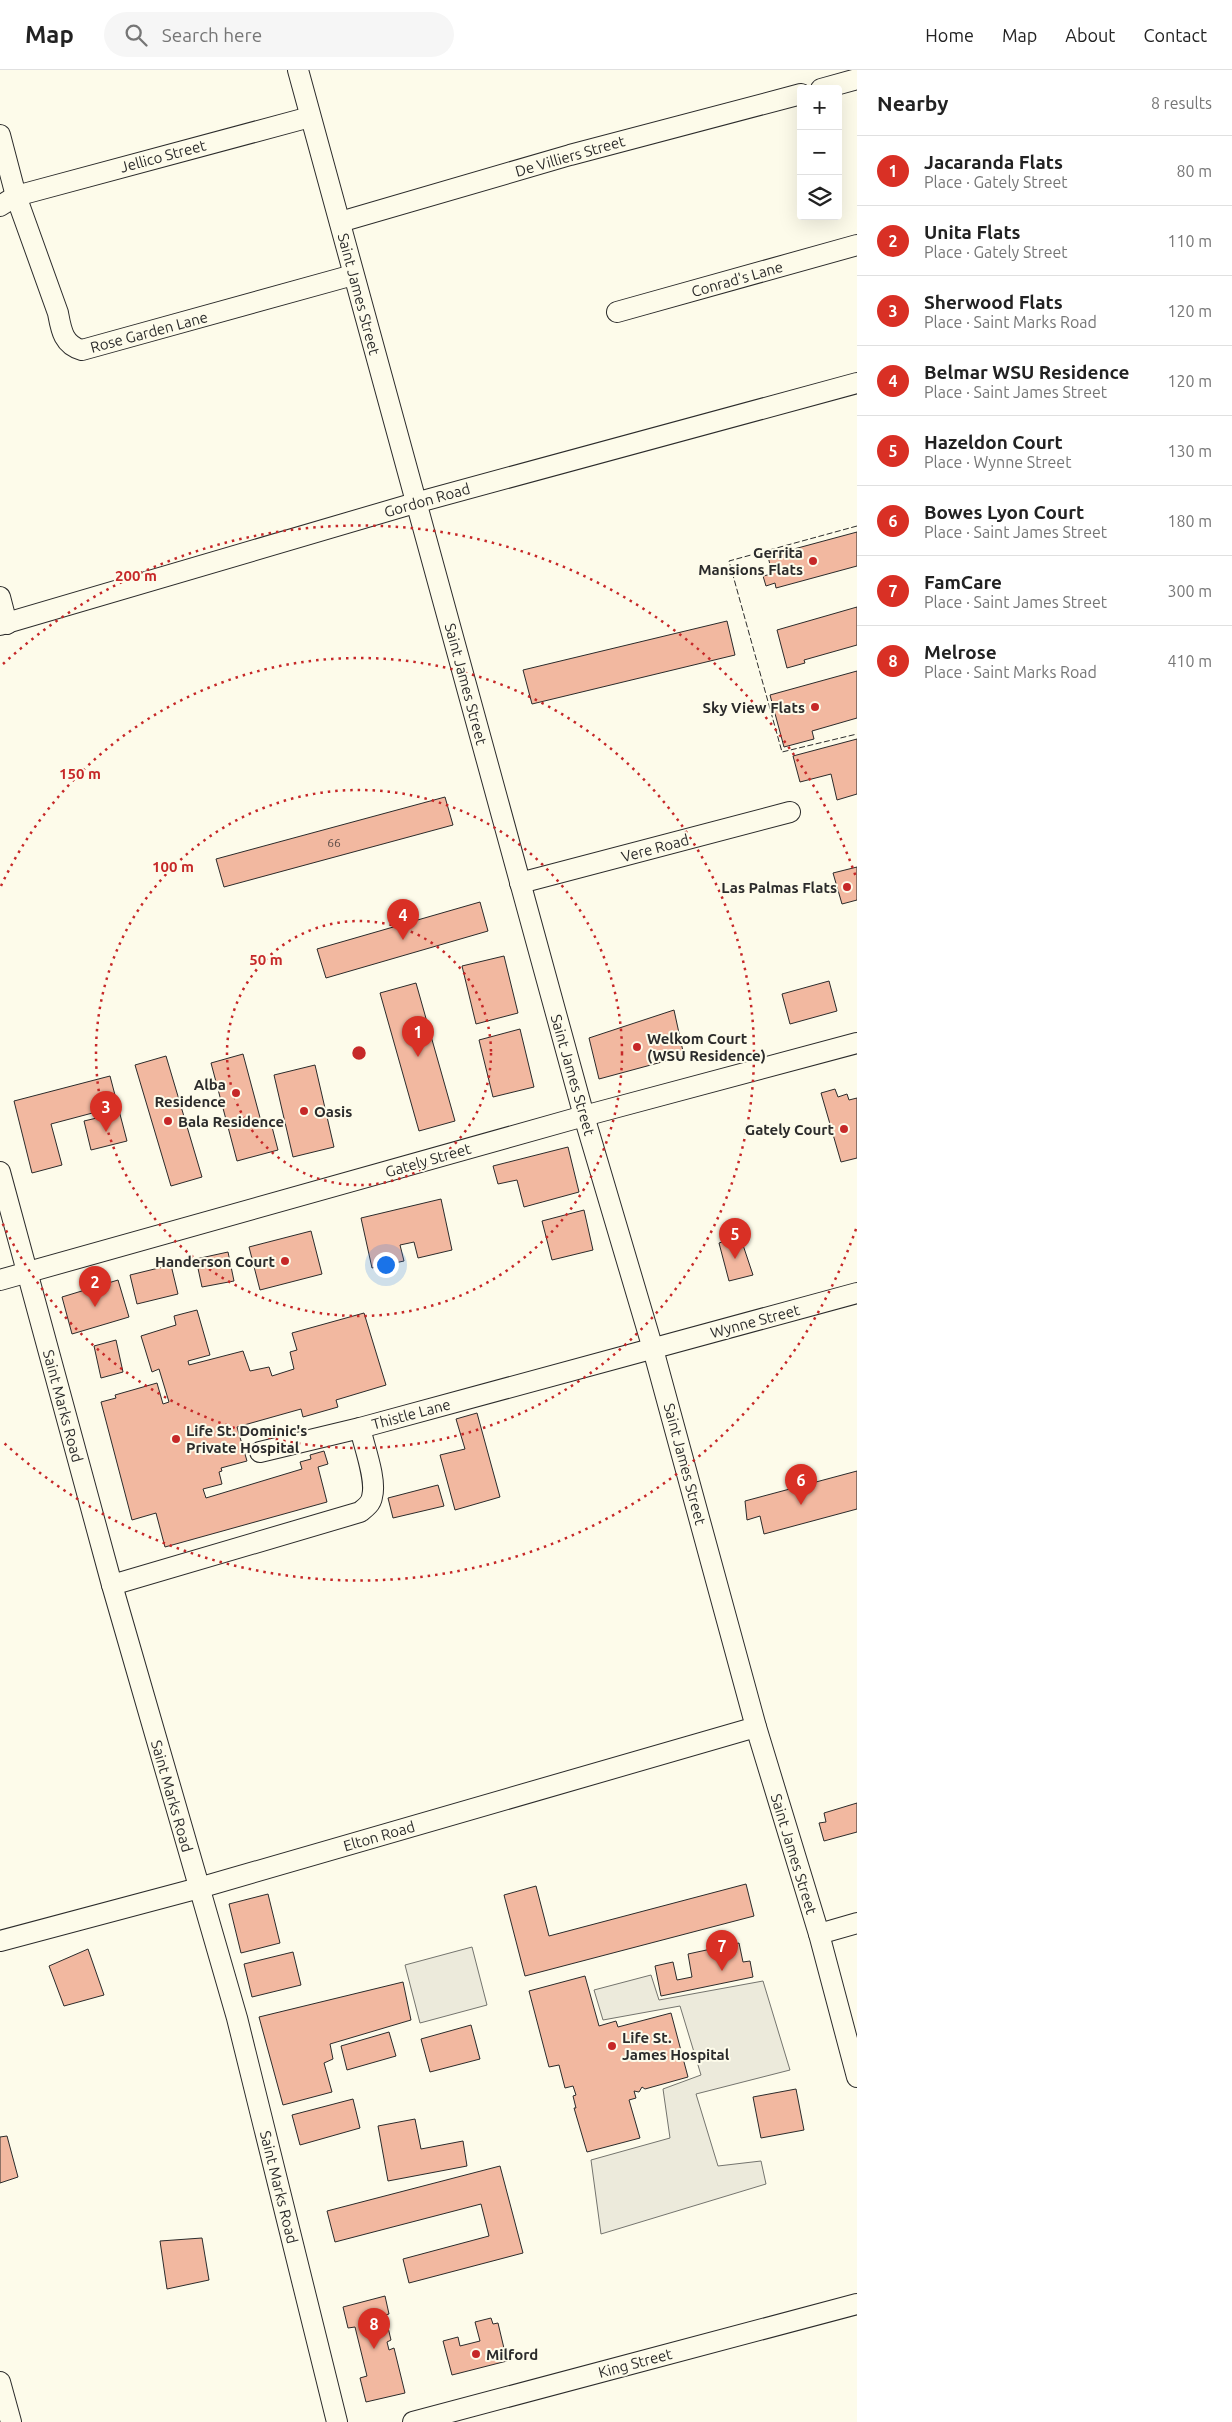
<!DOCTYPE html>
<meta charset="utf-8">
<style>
:root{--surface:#fff;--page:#f6f6f6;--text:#222;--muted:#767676;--line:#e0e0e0;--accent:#d93025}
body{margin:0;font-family:Ubuntu,sans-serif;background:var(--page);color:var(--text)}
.controls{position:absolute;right:15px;top:15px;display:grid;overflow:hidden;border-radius:5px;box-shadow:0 5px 20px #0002}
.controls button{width:45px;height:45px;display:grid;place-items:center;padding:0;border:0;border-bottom:1px solid var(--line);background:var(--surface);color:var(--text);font:25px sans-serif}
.you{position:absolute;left:385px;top:1194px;width:18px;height:18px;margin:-12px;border:4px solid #fff;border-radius:50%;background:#1a73e8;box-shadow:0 0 0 8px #1a73e833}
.badge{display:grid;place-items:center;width:32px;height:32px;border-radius:50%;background:var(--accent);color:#fff;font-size:16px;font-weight:700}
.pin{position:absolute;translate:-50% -41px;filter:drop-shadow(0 1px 2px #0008)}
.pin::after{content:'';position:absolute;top:26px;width:18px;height:15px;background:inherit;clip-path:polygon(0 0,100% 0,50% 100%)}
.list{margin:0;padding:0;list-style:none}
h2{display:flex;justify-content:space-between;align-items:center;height:65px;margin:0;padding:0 20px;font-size:21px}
h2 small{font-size:16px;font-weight:400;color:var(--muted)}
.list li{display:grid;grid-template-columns:32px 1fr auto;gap:15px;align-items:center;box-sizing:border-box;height:70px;padding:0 20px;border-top:1px solid var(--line)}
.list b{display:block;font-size:19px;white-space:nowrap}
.list p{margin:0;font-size:16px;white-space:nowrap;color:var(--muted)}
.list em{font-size:16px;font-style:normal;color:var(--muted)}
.icon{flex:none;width:28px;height:28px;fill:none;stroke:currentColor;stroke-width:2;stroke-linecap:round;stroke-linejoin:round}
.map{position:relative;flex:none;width:857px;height:2352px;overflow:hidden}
header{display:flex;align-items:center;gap:30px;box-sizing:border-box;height:70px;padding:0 25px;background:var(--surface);border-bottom:1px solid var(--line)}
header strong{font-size:24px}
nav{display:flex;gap:28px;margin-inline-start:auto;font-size:18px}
.search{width:350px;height:45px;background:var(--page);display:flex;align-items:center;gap:12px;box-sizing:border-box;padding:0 18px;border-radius:28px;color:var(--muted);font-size:19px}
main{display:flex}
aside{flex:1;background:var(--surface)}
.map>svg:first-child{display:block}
.parking{fill:#eceadb;stroke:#74746e}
.building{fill:#f2b8a0;stroke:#2b2b2b}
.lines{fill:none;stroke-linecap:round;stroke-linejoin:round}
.minor-casing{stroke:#2b2b2b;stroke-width:22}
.minor{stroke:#fdfbea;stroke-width:20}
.fence{stroke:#2b2b2b;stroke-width:1;stroke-dasharray:6 2.5;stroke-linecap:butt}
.ring{fill:none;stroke:#c62828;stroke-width:2.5;stroke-dasharray:2.5 5}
.poi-dot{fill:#c62828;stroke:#fdfbea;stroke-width:2}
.labels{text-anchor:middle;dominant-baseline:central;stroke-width:4;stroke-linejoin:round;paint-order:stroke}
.number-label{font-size:12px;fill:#5d4e48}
.street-label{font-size:15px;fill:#2b2b2b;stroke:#fdfbea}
.poi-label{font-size:15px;font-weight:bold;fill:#2b2b2b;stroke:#fdfbea;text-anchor:end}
.centre{fill:#c62828;stroke:#fdfbea;stroke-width:2.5}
.ring-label{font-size:15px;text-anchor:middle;font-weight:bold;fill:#c62828;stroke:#fdfbea;stroke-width:4;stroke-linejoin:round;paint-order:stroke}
</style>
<header>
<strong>Map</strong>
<div class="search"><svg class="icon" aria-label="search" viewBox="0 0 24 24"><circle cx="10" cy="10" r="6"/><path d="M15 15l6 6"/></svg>Search here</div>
<nav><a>Home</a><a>Map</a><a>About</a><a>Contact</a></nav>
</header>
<main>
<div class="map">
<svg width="857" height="2352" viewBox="0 0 857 2352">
<rect width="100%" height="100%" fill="#fdfbea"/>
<g class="parking">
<polygon points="472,1877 487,1935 420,1953 405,1895"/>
<polygon points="651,1905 659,1930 763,1911 790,2000 696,2024 718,2096 761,2091 766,2114 601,2164 591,2090 670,2068 663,2019 701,2005 680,1936 603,1950 594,1920"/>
</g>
<g class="building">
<polygon points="857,462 857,496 776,518 775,513 766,516 763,506 772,504 768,486"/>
<polygon points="857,537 857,575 804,590 805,593 787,598 777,560"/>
<polygon points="727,551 735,585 532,634 523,600"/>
<polygon points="857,601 857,648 812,661 814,669 784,677 770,625"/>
<polygon points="857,669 857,724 837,730 831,704 800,712 793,686"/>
<polygon points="445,727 453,755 224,817 216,789"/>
<polygon points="857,797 857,830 842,834 833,803"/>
<polygon points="480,832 488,861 326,908 317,879"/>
<polygon points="504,886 518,943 476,954 462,896"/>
<polygon points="829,911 837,941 790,954 782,924"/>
<polygon points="416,913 455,1051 419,1061 380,923"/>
<polygon points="674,940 684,986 599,1009 589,968"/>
<polygon points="520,959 534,1017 493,1027 479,970"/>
<polygon points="243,984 262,1055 271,1053 278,1080 237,1091 211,993"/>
<polygon points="166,986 202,1107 171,1116 135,995"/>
<polygon points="315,995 334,1077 293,1087 274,1005"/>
<polygon points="110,1006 127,1071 91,1080 84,1051 101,1047 100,1041 51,1054 62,1095 32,1103 14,1031"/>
<polygon points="835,1019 838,1027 847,1024 849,1030 857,1028 857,1088 841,1092 821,1023"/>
<polygon points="568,1077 579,1122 524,1137 517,1110 498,1114 493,1096"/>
<polygon points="441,1129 452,1180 418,1188 414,1172 400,1175 404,1191 372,1198 361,1148"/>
<polygon points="584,1140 593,1180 552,1190 542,1151"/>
<polygon points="311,1161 322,1204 260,1220 249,1177"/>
<polygon points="740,1166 753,1205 729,1211 719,1173"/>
<polygon points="228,1182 234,1211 202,1217 196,1189"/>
<polygon points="171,1195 178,1224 137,1234 130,1205"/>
<polygon points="118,1210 129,1247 72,1264 62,1227"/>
<polygon points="197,1240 210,1285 188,1291 189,1295 243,1281 250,1301 269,1297 272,1306 294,1299 290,1282 297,1280 292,1263 364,1243 386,1315 336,1330 338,1337 303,1347 301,1339 237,1357 247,1391 221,1398 222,1401 219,1402 222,1414 203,1419 206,1428 302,1399 300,1392 311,1389 310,1385 324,1381 328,1394 318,1397 327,1432 165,1477 156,1443 132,1450 101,1332 116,1328 115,1325 157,1313 163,1334 169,1332 159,1299 152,1302 141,1266 176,1255 174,1246"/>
<polygon points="116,1270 123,1302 101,1308 94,1276"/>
<polygon points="477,1343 500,1427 455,1440 440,1385 465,1379 456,1349"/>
<polygon points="857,1401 857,1439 764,1464 760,1446 747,1450 745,1431"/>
<polygon points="438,1415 444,1436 393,1448 388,1428"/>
<polygon points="857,1733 857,1762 824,1771 819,1753 826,1752 824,1743"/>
<polygon points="746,1814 754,1846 525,1906 504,1825 536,1816 549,1866"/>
<polygon points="268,1824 280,1873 241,1883 229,1834"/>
<polygon points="739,1873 743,1892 750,1891 753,1907 661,1926 655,1896 673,1892 677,1910 692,1907 688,1884"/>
<polygon points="88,1879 104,1925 64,1936 49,1896"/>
<polygon points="293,1882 301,1915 252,1927 244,1894"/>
<polygon points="585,1906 599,1956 616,1951 618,1957 671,1943 688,2007 645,2019 642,2017 639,2022 634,2021 636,2028 629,2030 640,2068 587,2082 574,2038 576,2038 573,2026 576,2025 573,2016 565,2018 559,1995 549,1997 529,1921"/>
<polygon points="403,1912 411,1950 330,1974 333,1989 324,1993 332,2022 283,2035 259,1947"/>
<polygon points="471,1955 480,1989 430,2002 421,1969"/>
<polygon points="389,1962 396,1986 347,2000 341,1976"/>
<polygon points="796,2019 804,2060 761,2068 753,2027"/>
<polygon points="353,2029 360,2058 300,2075 292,2045"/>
<polygon points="415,2049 421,2079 463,2071 467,2096 388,2111 378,2056"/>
<polygon points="7,2066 18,2107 0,2113 0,2067"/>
<polygon points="500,2096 523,2183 409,2213 403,2189 489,2166 481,2134 335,2172 327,2141"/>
<polygon points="202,2168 209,2210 167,2219 160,2171"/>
<polygon points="385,2226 389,2244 385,2245 391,2270 387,2272 389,2280 394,2278 405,2323 366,2332 360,2308 367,2306 355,2257 348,2258 343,2237"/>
<polygon points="491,2248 493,2254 498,2253 507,2291 452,2305 443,2271 458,2267 460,2276 480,2271 475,2252"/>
</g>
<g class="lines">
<defs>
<g id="minor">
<polyline points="298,0 584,1046 653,1279 756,1657 819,1864 857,2007"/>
<polyline points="821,19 857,9"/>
<path d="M0,65L16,126L58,243C61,259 63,275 82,280L353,205"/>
<polyline points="0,136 16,126 310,47"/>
<polyline points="340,152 570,85 801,24"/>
<polyline points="617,242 857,175"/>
<polyline points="0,527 7,554"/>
<polyline points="0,555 415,433 857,313"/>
<polyline points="520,813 790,742"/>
<polyline points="0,1102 112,1515 237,1948 337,2352"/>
<polyline points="0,1210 584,1046 857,973"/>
<polyline points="260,1382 360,1358 857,1223"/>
<path d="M112,1515L360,1442C365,1438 371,1434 372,1427C377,1410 364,1376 360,1358"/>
<polyline points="819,1864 857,1853"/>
<polyline points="0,1871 199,1818 756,1657"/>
<polyline points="0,2312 11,2352"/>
<polyline points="413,2352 857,2234"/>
</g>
</defs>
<use href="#minor" class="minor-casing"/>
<use href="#minor" class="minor"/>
<polyline class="fence" points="857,456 729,491 782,682 857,664"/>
</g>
<g class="ring">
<circle cx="359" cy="983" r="132"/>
<circle cx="359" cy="983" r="263"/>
<path d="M1 816A395 395 0 1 1 1 1150"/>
<path d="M856 1159A527 527 0 0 1 3 1372M3 594A527 527 0 0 1 856 807"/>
</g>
<g class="poi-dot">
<circle cx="813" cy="491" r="5"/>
<circle cx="815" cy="637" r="5"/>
<circle cx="847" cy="817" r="5"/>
<circle cx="637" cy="977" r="5"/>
<circle cx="236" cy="1023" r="5"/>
<circle cx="304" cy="1041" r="5"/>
<circle cx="168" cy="1051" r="5"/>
<circle cx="844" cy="1059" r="5"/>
<circle cx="285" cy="1191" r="5"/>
<circle cx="176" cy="1369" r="5"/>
<circle cx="612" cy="1976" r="5"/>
<circle cx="476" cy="2284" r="5"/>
</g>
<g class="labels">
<g class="number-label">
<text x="334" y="772">66</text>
</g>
<g class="street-label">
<text transform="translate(163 86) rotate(-15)">Jellico Street</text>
<text transform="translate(570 86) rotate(-16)">De Villiers Street</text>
<text transform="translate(737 209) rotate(-16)">Conrad's Lane</text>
<text transform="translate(359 224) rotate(75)">Saint James Street</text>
<text transform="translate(149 262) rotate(-15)">Rose Garden Lane</text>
<text transform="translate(427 430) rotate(-16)">Gordon Road</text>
<text transform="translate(466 614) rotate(75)">Saint James Street</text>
<text transform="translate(655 778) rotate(-15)">Vere Road</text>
<text transform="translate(573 1005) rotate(74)">Saint James Street</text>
<text transform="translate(428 1090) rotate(-16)">Gately Street</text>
<text transform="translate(755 1251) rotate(-15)">Wynne Street</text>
<text transform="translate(63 1336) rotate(75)">Saint Marks Road</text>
<text transform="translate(411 1344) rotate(-15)">Thistle Lane</text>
<text transform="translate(685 1394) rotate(75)">Saint James Street</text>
<text transform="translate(172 1726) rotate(74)">Saint Marks Road</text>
<text transform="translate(379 1766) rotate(-16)">Elton Road</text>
<text transform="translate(794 1784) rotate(73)">Saint James Street</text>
<text transform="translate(279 2117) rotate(76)">Saint Marks Road</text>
<text transform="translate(635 2293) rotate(-15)">King Street</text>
</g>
<g class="poi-label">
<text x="803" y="482">Gerrita<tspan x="803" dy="17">Mansions Flats</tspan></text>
<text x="805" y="637">Sky View Flats</text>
<text x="837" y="817">Las Palmas Flats</text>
<text x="647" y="968" text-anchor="start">Welkom Court<tspan x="647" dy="17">(WSU Residence)</tspan></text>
<text x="226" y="1014">Alba<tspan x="226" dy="17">Residence</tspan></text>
<text x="314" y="1041" text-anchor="start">Oasis</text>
<text x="178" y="1051" text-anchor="start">Bala Residence</text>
<text x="834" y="1059">Gately Court</text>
<text x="275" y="1191">Handerson Court</text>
<text x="186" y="1360" text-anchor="start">Life St. Dominic's<tspan x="186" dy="17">Private Hospital</tspan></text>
<text x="622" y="1967" text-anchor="start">Life St.<tspan x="622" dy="17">James Hospital</tspan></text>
<text x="486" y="2284" text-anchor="start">Milford</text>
</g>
</g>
<circle cx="359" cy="983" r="8" class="centre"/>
<g class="ring-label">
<text x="136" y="511">200 m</text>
<text x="80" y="709">150 m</text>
<text x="173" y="802">100 m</text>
<text x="266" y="895">50 m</text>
</g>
</svg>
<div class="controls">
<button>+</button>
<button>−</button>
<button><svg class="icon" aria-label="layers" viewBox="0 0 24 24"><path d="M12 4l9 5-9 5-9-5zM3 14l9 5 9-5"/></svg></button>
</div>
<div class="you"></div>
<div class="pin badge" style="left:418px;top:987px">1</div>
<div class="pin badge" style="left:95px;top:1237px">2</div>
<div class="pin badge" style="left:106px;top:1062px">3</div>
<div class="pin badge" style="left:403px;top:870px">4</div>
<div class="pin badge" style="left:735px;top:1189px">5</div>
<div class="pin badge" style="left:801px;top:1435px">6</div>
<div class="pin badge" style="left:722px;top:1901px">7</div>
<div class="pin badge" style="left:374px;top:2279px">8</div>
</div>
<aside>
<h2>Nearby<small>8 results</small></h2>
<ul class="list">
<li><span class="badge">1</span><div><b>Jacaranda Flats</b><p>Place · Gately Street</p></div><em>80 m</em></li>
<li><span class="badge">2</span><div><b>Unita Flats</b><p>Place · Gately Street</p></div><em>110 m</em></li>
<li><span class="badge">3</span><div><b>Sherwood Flats</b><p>Place · Saint Marks Road</p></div><em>120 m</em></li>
<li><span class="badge">4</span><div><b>Belmar WSU Residence</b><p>Place · Saint James Street</p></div><em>120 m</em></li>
<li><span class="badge">5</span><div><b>Hazeldon Court</b><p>Place · Wynne Street</p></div><em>130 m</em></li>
<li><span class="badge">6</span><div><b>Bowes Lyon Court</b><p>Place · Saint James Street</p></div><em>180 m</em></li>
<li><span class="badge">7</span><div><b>FamCare</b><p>Place · Saint James Street</p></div><em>300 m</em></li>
<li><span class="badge">8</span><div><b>Melrose</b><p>Place · Saint Marks Road</p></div><em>410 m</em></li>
</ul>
</aside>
</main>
